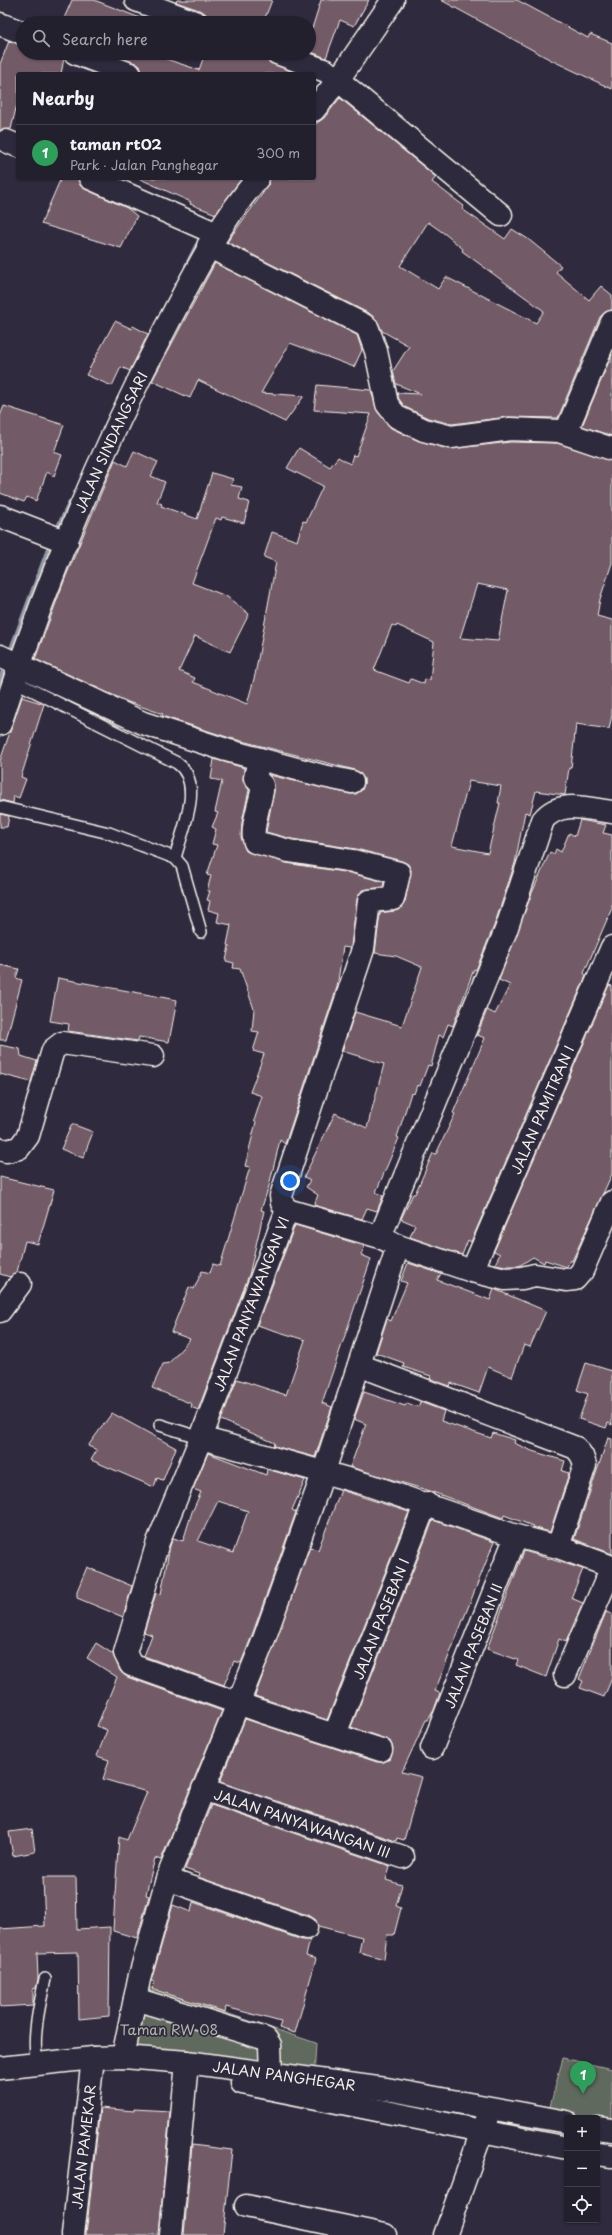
<!DOCTYPE html>
<meta charset="utf-8">
<style>
:root{--surface:#23202e;--page:#2f2d3a;--text:#f1f3f6;--muted:#a3a3aa;--line:#403e4a;--accent:#ff9aa2}
body{margin:0;font-family:"Playpen Sans",sans-serif;background:var(--page);color:var(--text)}
.controls{position:absolute;right:12px;bottom:12px;display:grid;overflow:hidden;border-radius:4px;box-shadow:0 1px 3px #0004}
.controls button{width:36px;height:36px;display:grid;place-items:center;padding:0;border:0;border-bottom:1px solid var(--line);background:var(--surface);color:var(--text);font:20px sans-serif}
.you{position:absolute;left:290px;top:1181px;width:14px;height:14px;margin:-10px;border:3px solid #fff;border-radius:50%;background:#1a73e8;box-shadow:0 0 0 6px #1a73e833}
.badge{display:grid;place-items:center;width:26px;height:26px;border-radius:50%;background:var(--accent);color:#fff;font-size:13px;font-weight:700}
.pin{position:absolute;translate:-50% -33px;filter:drop-shadow(0 1px 2px #0008)}
.pin::after{content:'';position:absolute;top:21px;width:14px;height:12px;background:inherit;clip-path:polygon(0 0,100% 0,50% 100%)}
.list{margin:0;padding:0;list-style:none}
h2{display:flex;justify-content:space-between;align-items:center;height:52px;margin:0;padding:0 16px;font-size:17px}
h2 small{font-size:13px;font-weight:400;color:var(--muted)}
.list li{display:grid;grid-template-columns:26px 1fr auto;gap:12px;align-items:center;box-sizing:border-box;height:56px;padding:0 16px;border-top:1px solid var(--line)}
.list b{display:block;font-size:15px;white-space:nowrap}
.list p{margin:0;font-size:13px;white-space:nowrap;color:var(--muted)}
.list em{font-size:13px;font-style:normal;color:var(--muted)}
.icon{flex:none;width:22px;height:22px;fill:none;stroke:currentColor;stroke-width:2;stroke-linecap:round;stroke-linejoin:round}
.map{position:relative;flex:none;width:612px;height:2235px;overflow:hidden}
.search{position:absolute;background:var(--surface);box-shadow:0 1px 3px #0004;left:16px;top:16px;width:300px;height:44px;display:flex;align-items:center;gap:10px;box-sizing:border-box;padding:0 14px;border-radius:22px;color:var(--muted);font-size:15px}
.panel{position:absolute;background:var(--surface);box-shadow:0 1px 3px #0004;left:16px;top:72px;width:300px;height:108px;border-radius:4px}
.map>svg:first-child{display:block}
.green{fill:#61695d;stroke:#aaada2}
.lines{fill:none;stroke-linecap:round;stroke-linejoin:round}
.stream{stroke:#919aa5;stroke-width:6}
.building{fill:#725a66;stroke:#f4f1e8;fill-rule:evenodd}
.lane-casing{stroke:#f4f1e8;stroke-width:14}
.street-casing{stroke:#f4f1e8;stroke-width:25}
.secondary-casing{stroke:#f4f1e8;stroke-width:25}
.lane{stroke:#2f2a3d;stroke-width:11}
.street{stroke:#2f2a3d;stroke-width:22}
.secondary{stroke:#2f2a3d;stroke-width:22}
.labels{text-anchor:middle;dominant-baseline:central;stroke-width:3.5;stroke-linejoin:round;paint-order:stroke}
.street-label{font-size:14px;fill:#f4f1e8;stroke:#2f2a3d}
.park-label{font-size:14px;fill:#b2b4a9;stroke:#2f2a3d}
</style>
<div class="map">
<svg width="612" height="2235" viewBox="0 0 612 2235">
<rect width="100%" height="100%" fill="#2f2a3d"/>
<filter id="ink" filterUnits="userSpaceOnUse"><feTurbulence type="fractalNoise" baseFrequency=".025" numOctaves="2"/><feDisplacementMap in="SourceGraphic" scale="8" xChannelSelector="R" yChannelSelector="G"/><feConvolveMatrix kernelMatrix="1 2 1 2 8 2 1 2 1" color-interpolation-filters="sRGB"/></filter>
<g filter="url(#ink)">
<g class="green">
<polygon points="145,1986 316,2043 314,2079 129,2058"/>
<polygon points="563,2058 612,2069 612,2136 597,2118 567,2118 545,2125"/>
</g>
<g class="lines">
<g class="stream">
<polyline points="227,200 239,184"/>
<polyline points="187,266 197,246"/>
<polyline points="0,681 52,541 70,504"/>
</g>
</g>
<g class="building">
<polygon points="72,0 94,0 153,23 62,23"/>
<polygon points="177,0 272,0 263,23 209,23 207,15 202,11 176,2"/>
<polygon points="321,0 369,0 354,26 340,20 326,58 309,51 309,38"/>
<polygon points="441,0 517,0 588,38 590,34 612,43 612,89 551,60"/>
<polygon points="9,41 23,45 23,53 63,53 64,58 61,74 18,74 18,100 11,129 0,130 0,64"/>
<polygon points="110,53 148,53 199,70 205,53 248,53 298,74 142,74 140,66 135,63"/>
<path d="M340,98L436,177L432,182L464,206L462,209L505,239L512,229L528,239L561,266L556,272L589,300L601,286L612,295V310L605,312L600,317L558,418L508,417L452,424L428,418L405,407L399,399L397,393L421,394L396,384L393,371L409,346L382,331L377,320L370,314L227,242L268,186L270,178H314V125L324,118ZM428,222L445,234L463,249L462,251L544,311L536,323L446,277L438,289L400,266Z"/>
<polygon points="61,178 78,178 80,185 85,189 127,208 137,216 121,248 41,224"/>
<polygon points="138,178 242,178 216,214 190,204 191,202"/>
<polygon points="215,263 357,335 362,350 354,367 290,343 261,393 304,396 285,422 198,380 190,398 152,381"/>
<polygon points="115,321 132,329 133,326 148,334 130,371 121,367 112,386 86,375"/>
<polygon points="612,354 612,436 582,426"/>
<path d="M317,385L371,390L377,411L391,428L419,441L448,449L511,442L557,443L612,461V563L600,599L597,616L612,620V715L609,729L576,724L571,768H569L565,795L536,791L530,814L525,812L515,863L494,926L476,970L474,969L453,1026L448,1024L443,1037L439,1035L431,1066L428,1065L420,1086L417,1085L414,1094L411,1093L397,1137L399,1138L376,1192L383,1196L377,1211L367,1208L362,1219L314,1205L318,1195L306,1187L310,1180L304,1177L335,1113L367,1128L384,1064L342,1051L355,1012L402,1026L422,967L396,956L375,953L380,913L394,911L401,908L405,902L411,870L408,864L402,861L356,849L292,839L266,832L274,791V784L269,775L350,794H356L362,790L364,784V778L355,770L230,738L162,716L163,714L128,702L35,659L66,576L115,460L127,466L134,451L158,462L151,476L165,482L157,502L162,504L161,506L197,519L212,473L233,479L231,485L242,487L239,499L249,502L244,523L222,517L221,520L216,518L192,583L226,596L249,614L230,652L195,636L179,671L195,678L193,682L247,704L255,675L276,562L264,557L272,532L297,541L303,521L306,522L323,486L287,468L299,448L330,467L338,457L350,464L353,455L356,456L371,414L314,410ZM477,584L508,590L498,641L460,638ZM392,625L396,627L397,625L434,642L430,680L425,679L424,684L411,679L409,683L374,670ZM469,781L501,786L498,803H500L488,853L452,846Z"/>
<polygon points="4,406 64,425 54,452 62,455 54,476 47,472 36,501 27,497 24,502 0,493 0,416"/>
<polygon points="22,697 44,704 21,777 26,779 19,798 14,796 13,803 0,800 0,761"/>
<polygon points="214,759 244,768 243,781 249,790 242,822 241,837 246,851 286,863 350,873 384,882 383,887 362,890 357,899 351,946 350,948 343,947 337,987 285,1144 280,1140 269,1186 261,1210 264,1211 249,1275 198,1410 191,1407 192,1404 152,1388 163,1364 169,1363 190,1339 171,1332 189,1287 194,1289 202,1271 210,1273 213,1264 220,1266 250,1167 245,1166 256,1122 254,1121 262,1096 250,1092 264,1054 253,1051 259,1032 252,1031 254,1009 240,969 233,968 234,963 226,961 229,946 227,945 231,925 217,922 219,913 208,910 210,901 207,900 210,891 207,891 211,876 207,875 217,845 212,844 216,829 212,827 218,813 215,812 222,781 211,779"/>
<polygon points="0,814 9,816 7,827 0,827"/>
<polygon points="580,820 606,825 603,833 612,835 612,908 584,973 586,976 471,1242 468,1240 462,1255 410,1237 415,1225 401,1219 413,1194 415,1194 433,1153 436,1154 455,1114 453,1113 485,1038 477,1035 487,1010 495,1014 510,985 499,980 532,893 550,852 554,854 556,849 561,852 569,833 575,836"/>
<polygon points="0,965 19,969 16,978 22,980 6,1040 0,1040"/>
<polygon points="58,978 177,1000 169,1042 139,1037 138,1041 68,1031 69,1024 50,1021"/>
<polygon points="609,985 612,986 612,1174 572,1261 570,1260 567,1267 545,1260 544,1263 533,1257 519,1266 506,1266 495,1264 500,1254 494,1251"/>
<polygon points="0,1045 20,1049 21,1056 37,1061 31,1082 0,1074"/>
<polygon points="72,1124 93,1132 83,1158 61,1149"/>
<polygon points="0,1177 54,1190 38,1244 25,1241 17,1272 10,1277 0,1274"/>
<polygon points="295,1225 365,1246 361,1255 371,1259 322,1403 332,1407 315,1457 274,1446 275,1443 221,1420 237,1379 286,1395 305,1340 257,1325"/>
<polygon points="408,1263 441,1274 437,1280 490,1300 494,1289 546,1311 530,1347 524,1345 512,1377 488,1367 479,1393 451,1383 450,1386 430,1379 431,1376 403,1367 404,1363 376,1353 387,1319 391,1321 407,1283 401,1281"/>
<polygon points="586,1363 612,1371 612,1425 608,1423 606,1428 579,1419 588,1394 577,1390"/>
<polygon points="364,1392 405,1406 407,1403 418,1407 420,1402 444,1411 441,1421 491,1438 493,1433 515,1440 514,1443 532,1451 565,1461 562,1471 569,1473 550,1532 533,1527 533,1526 504,1515 503,1518 430,1491 350,1467 366,1424 354,1419"/>
<polygon points="112,1413 176,1448 163,1480 157,1478 154,1487 91,1460 97,1450 88,1446"/>
<polygon points="608,1438 612,1439 612,1554 574,1539"/>
<path d="M208,1453L266,1475L267,1469L305,1480L292,1510L296,1512L251,1638L241,1663L234,1661L224,1685L144,1656L152,1635L144,1632L156,1593L161,1594L170,1546L173,1538L183,1541L192,1512L201,1492L193,1489ZM218,1501L248,1511L233,1553L198,1541Z"/>
<polygon points="341,1490 409,1512 327,1720 255,1696 310,1547 318,1550"/>
<polygon points="433,1520 494,1542 435,1691 440,1693 434,1710 428,1720 426,1720 402,1772 422,1777 404,1840 397,1838 396,1841 220,1782 245,1719 377,1762 384,1762 390,1759 393,1748 390,1741 351,1727"/>
<polygon points="524,1551 583,1569 571,1598 583,1603 566,1642 559,1639 546,1677 516,1665 518,1660 487,1649"/>
<polygon points="87,1567 132,1586 123,1617 77,1598 77,1591"/>
<polygon points="606,1612 612,1614 612,1678 604,1697 580,1688 583,1681 579,1679"/>
<polygon points="96,1643 113,1654 120,1671 127,1677 222,1711 161,1860 155,1858 147,1890 146,1895 149,1896 137,1938 113,1931 116,1878 119,1837 127,1840 147,1792 103,1779 109,1760 97,1756 107,1730 97,1726 117,1677 87,1658"/>
<polygon points="211,1805 390,1866 386,1880 402,1885 396,1906 401,1908 394,1935 387,1935 384,1959 359,1952 362,1937 318,1926 316,1920 310,1916 198,1877 199,1874 185,1869"/>
<polygon points="32,1829 35,1852 13,1856 9,1832"/>
<polygon points="43,1877 76,1877 77,1929 110,1927 109,2016 79,2019 78,1952 37,1953 38,1979 36,1988 33,1989 33,2005 0,2007 0,1929 45,1926"/>
<polygon points="193,1902 302,1940 310,1940 306,1956 316,1959 295,2033 279,2028 281,2022 226,2007 225,2012 152,1989 155,1982 151,1981 173,1905 191,1912"/>
<polygon points="100,2108 134,2111 134,2109 170,2111 159,2235 86,2235"/>
<polygon points="192,2145 232,2150 223,2235 184,2235"/>
</g>
<g class="lines">
<defs>
<g id="lane">
<path d="M14,681L177,763C205,783 182,830 175,858"/>
<polyline points="0,807 109,833 175,858 182,866 201,932"/>
<polyline points="160,1425 201,1438"/>
<path d="M37,2064C32,2036 39,2008 45,1979"/>
</g>
<g id="street">
<polyline points="136,0 197,23"/>
<polyline points="0,24 23,33"/>
<polyline points="75,53 130,74"/>
<polyline points="277,53 326,71 338,80 501,215"/>
<polyline points="314,110 338,80 393,0"/>
<polyline points="6,141 18,146"/>
<polyline points="90,178 217,234"/>
<polyline points="208,246 364,325 368,329 376,351 387,404 397,417 424,430 451,437 510,429 559,431 612,449"/>
<polyline points="566,432 612,322"/>
<polyline points="0,516 67,542"/>
<polyline points="0,656 143,723 226,750 323,776 352,782"/>
<path id="s1" d="M0,724C43,589 101,450 167,325C194,274 220,222 258,178"/>
<path d="M259,759L255,778L262,785V791C260,803 250,831 255,842L289,851L353,861L399,873L393,899L369,901L363,949L281,1196L282,1203L287,1210"/>
<polyline points="0,1149 6,1151 19,1148 28,1136 53,1050 62,1043 153,1056"/>
<polyline points="287,1210 201,1438 158,1542 125,1653 131,1665 260,1711 381,1750"/>
<polyline points="287,1210 380,1237 398,1246 472,1271 505,1279 522,1278 535,1275 566,1280 575,1279 582,1271 612,1202"/>
<path d="M380,1237L506,930L543,820C560,799 587,809 612,812"/>
<path id="s2" d="M472,1271L612,947"/>
<polyline points="0,1311 20,1284"/>
<polyline points="359,1365 576,1448 582,1456 585,1465 558,1547"/>
<polyline points="201,1438 369,1485 516,1536 558,1547 612,1567"/>
<polyline points="565,1675 612,1567"/>
<path id="s3" d="M335,1734L426,1503"/>
<path id="s4" d="M432,1748L516,1536"/>
<path id="s5" d="M203,1789L403,1857"/>
<polyline points="167,1879 306,1928"/>
<polyline points="135,1999 266,2039 270,2045 271,2073"/>
<polyline points="123,2057 139,1979 167,1879 263,1642 324,1471 398,1246"/>
<polyline points="242,2083 567,2148"/>
<polyline points="597,2154 612,2156"/>
<polyline points="246,2206 385,2235"/>
<path id="s6" d="M73,2235L93,2058"/>
<polyline points="171,2235 187,2062"/>
<polyline points="445,2235 487,2117"/>
</g>
<g id="secondary">
<path id="s7" d="M0,2068L93,2058L123,2057L187,2062L392,2090L567,2122"/>
<polyline points="597,2128 612,2130"/>
</g>
</defs>
<use href="#lane" class="lane-casing"/>
<use href="#street" class="street-casing"/>
<use href="#secondary" class="secondary-casing"/>
<use href="#lane" class="lane"/>
<use href="#street" class="street"/>
<use href="#secondary" class="secondary"/>
</g>
</g>
<g class="labels">
<g class="street-label">
<text stroke="none"><textPath href="#s1" startOffset="303">JALAN SINDANGSARI</textPath></text>
<text stroke="none"><textPath href="#s2" startOffset="176">JALAN PAMITRAN I</textPath></text>
<text transform="translate(251 1304) rotate(-69)">JALAN PANYAWANGAN VI</text>
<text stroke="none"><textPath href="#s3" startOffset="124">JALAN PASEBAN I</textPath></text>
<text stroke="none"><textPath href="#s4" startOffset="110">JALAN PASEBAN II</textPath></text>
<text stroke="none"><textPath href="#s5" startOffset="105">JALAN PANYAWANGAN III</textPath></text>
<text stroke="none"><textPath href="#s7" startOffset="286">JALAN PANGHEGAR</textPath></text>
<text stroke="none"><textPath href="#s6" startOffset="89">JALAN PAMEKAR</textPath></text>
</g>
<g class="park-label">
<text x="169" y="2029">Taman RW 08</text>
</g>
</g>
</svg>
<div class="controls">
<button>+</button>
<button>−</button>
<button><svg class="icon" aria-label="locate" viewBox="0 0 24 24"><circle cx="12" cy="12" r="6"/><path d="M12 2v4M12 18v4M2 12h4M18 12h4"/></svg></button>
</div>
<div class="you"></div>
<div class="pin badge" style="left:583px;top:2094px;background:#2e9e5b">1</div>
<div class="search"><svg class="icon" aria-label="search" viewBox="0 0 24 24"><circle cx="10" cy="10" r="6"/><path d="M15 15l6 6"/></svg>Search here</div>
<section class="panel">
<h2>Nearby<small></small></h2>
<ul class="list">
<li><span class="badge" style="background:#2e9e5b">1</span><div><b>taman rt02</b><p>Park · Jalan Panghegar</p></div><em>300 m</em></li>
</ul>
</section>
</div>
